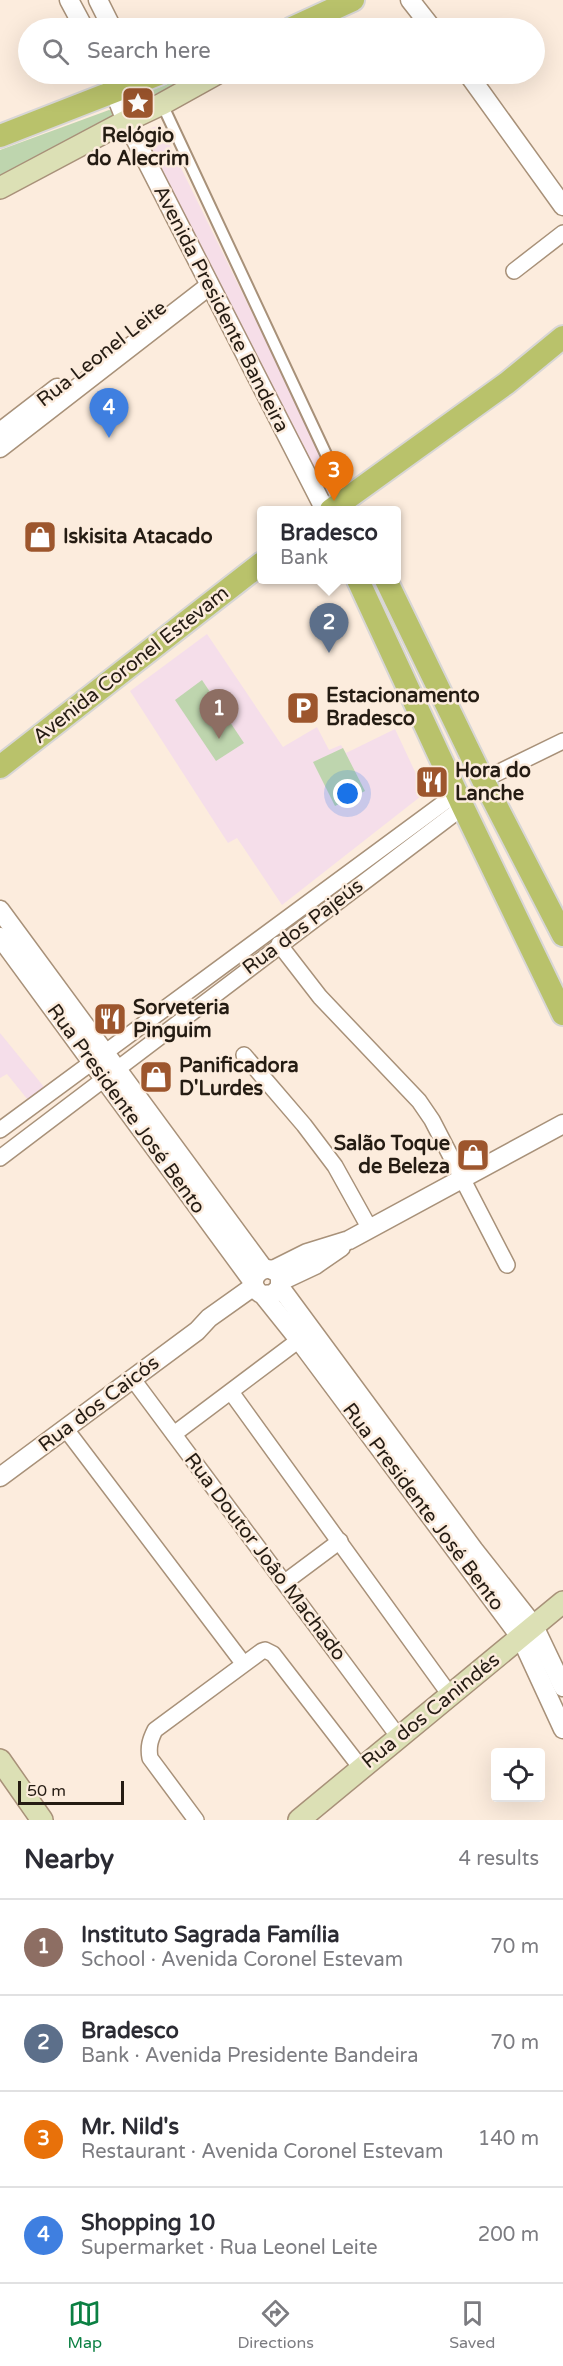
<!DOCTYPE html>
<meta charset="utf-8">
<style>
:root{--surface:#fff;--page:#f7f7f7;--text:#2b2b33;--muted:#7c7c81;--line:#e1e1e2;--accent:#0b8043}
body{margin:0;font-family:"Varela Round",sans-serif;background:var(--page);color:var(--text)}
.controls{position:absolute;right:18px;bottom:18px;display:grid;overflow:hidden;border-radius:6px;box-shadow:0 6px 24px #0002}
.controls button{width:54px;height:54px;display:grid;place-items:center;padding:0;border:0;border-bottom:2px solid var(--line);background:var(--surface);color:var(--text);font:30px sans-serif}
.scale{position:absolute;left:18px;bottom:15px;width:106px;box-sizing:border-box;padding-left:6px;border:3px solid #251c13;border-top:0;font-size:16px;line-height:21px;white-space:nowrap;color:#251c13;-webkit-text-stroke:4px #fcecdd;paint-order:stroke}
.you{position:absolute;left:348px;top:794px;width:21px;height:21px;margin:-15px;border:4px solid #fff;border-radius:50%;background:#1a73e8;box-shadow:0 0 0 9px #1a73e833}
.badge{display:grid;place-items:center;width:39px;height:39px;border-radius:50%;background:var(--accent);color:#fff;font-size:20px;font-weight:700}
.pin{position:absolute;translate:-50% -50px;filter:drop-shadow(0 2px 3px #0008)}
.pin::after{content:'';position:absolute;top:32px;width:21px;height:18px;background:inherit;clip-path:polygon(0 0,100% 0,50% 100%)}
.popup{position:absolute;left:257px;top:506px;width:144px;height:78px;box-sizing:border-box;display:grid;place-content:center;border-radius:6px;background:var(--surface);filter:drop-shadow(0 2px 4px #0005);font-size:20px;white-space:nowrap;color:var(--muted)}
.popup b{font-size:22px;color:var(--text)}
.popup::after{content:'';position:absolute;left:50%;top:100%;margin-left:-12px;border:12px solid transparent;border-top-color:var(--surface)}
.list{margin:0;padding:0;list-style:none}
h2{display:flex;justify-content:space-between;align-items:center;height:78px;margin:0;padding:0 24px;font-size:26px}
h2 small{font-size:20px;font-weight:400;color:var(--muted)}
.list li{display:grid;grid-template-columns:39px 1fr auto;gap:18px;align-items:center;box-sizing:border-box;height:96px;padding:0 24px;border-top:2px solid var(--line)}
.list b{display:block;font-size:22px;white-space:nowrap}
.list p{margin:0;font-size:20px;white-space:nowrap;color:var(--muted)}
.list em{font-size:20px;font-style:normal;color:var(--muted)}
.icon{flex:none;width:33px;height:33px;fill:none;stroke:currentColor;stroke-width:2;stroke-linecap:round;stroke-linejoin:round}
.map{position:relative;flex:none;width:563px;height:1820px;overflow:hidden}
.search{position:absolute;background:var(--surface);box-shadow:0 6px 24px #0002;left:18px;right:18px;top:18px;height:66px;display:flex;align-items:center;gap:15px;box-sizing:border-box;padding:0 21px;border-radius:33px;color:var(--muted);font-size:22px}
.sheet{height:462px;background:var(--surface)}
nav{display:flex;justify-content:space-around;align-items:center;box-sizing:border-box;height:84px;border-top:2px solid var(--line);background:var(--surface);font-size:16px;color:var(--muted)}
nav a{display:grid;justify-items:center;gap:3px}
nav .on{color:var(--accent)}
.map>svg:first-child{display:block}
.commercial{fill:#f6dee8}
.education{fill:#f5deea}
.green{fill:#bed5ae}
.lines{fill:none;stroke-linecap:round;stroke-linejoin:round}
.pedestrian-casing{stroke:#a89179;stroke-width:14}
.minor-casing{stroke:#a89179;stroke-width:18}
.tertiary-casing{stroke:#a89179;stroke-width:21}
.secondary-casing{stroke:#a89179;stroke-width:24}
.primary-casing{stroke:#d8d6d5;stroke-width:26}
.pedestrian{stroke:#fff;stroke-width:10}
.minor{stroke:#fff;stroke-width:15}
.tertiary{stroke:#fff;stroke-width:18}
.secondary{stroke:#dce0b5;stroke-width:21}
.primary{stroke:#b9c26b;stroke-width:22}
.labels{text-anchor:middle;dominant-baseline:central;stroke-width:5;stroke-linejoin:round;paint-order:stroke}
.poi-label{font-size:20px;font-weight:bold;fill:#251c13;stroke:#fcecdd;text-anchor:start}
.street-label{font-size:20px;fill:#251c13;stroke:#fcecdd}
</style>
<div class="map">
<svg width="563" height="1820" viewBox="0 0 563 1820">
<rect width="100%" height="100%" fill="#fcecdd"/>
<polygon class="commercial" points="160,125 338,488 322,497 142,131"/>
<g class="education">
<polygon points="207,634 283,747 317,727 329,750 341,745 346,753 395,729 425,793 282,905 237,838 228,843 130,691"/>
<polygon points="0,1033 44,1087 28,1100 7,1074 0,1078"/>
</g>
<g class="green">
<polygon points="188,76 193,76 135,113 129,99"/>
<polygon points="109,110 115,112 118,121 0,183 0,150"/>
<polygon points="202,680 244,743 216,761 175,700"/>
<polygon points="343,748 365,791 335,806 313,762"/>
</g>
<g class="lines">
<defs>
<polyline id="pedestrian" points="162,104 347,499"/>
<g id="minor">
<polyline points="514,271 563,233"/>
<polyline points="483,780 563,741"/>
<polyline points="279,944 320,997 419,1101 432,1120 507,1265"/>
<polyline points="244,1055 304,1125 335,1166 370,1229"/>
<polyline points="0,1130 457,793"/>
<polyline points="0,1158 463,807"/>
<polyline points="132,1378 398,1736"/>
<polyline points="231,1392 450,1695"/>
<polyline points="65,1428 243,1663"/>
<polyline points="174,1434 299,1340"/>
<polyline points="285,1582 340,1541"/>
<path d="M196,1820L150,1758C148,1747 150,1740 155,1730L262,1651L265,1650L273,1654L361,1768"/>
</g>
<g id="tertiary">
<polyline points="69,0 84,28"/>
<polyline points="98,0 112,28"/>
<polyline points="410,0 432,28"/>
<polyline points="107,74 126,121 325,510"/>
<polyline points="468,74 563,206"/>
<polyline points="0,432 57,388"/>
<polyline points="0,448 209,286"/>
<polyline points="0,910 264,1269"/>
<polyline points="0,937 253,1282"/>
<polyline points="273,1270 307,1253 349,1240 563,1124"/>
<polyline points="281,1281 315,1265 341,1247"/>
<polyline points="280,1287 474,1550 534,1626 563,1687"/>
<path d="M263,1295L273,1294L280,1287V1276C264,1256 241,1284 263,1295L299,1340L521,1638L563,1729"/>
<polyline points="0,1477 197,1331 209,1318 254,1286"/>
</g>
<g id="secondary">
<polyline points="0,188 126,121 162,104 216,74"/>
<polyline points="0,1760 42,1820"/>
<polyline points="299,1820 563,1602"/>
</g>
<g id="primary">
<polyline points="292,28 353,0"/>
<polyline points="0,136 159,74"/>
<polyline points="331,510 507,383 563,337"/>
<polyline points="358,580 463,807 563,1014"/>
<polyline points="386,580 483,780 563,935"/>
<polyline points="0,767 262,563"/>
</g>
</defs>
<use href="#pedestrian" class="pedestrian-casing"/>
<use href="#minor" class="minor-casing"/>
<use href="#tertiary" class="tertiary-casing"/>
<use href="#secondary" class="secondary-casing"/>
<use href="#primary" class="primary-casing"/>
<use href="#pedestrian" class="pedestrian"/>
<use href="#minor" class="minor"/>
<use href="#tertiary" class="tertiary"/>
<use href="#secondary" class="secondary"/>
<use href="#primary" class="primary"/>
</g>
<defs>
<symbol id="sight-square" viewBox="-11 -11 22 22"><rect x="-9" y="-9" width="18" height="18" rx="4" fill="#9d562d" stroke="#fcecdd"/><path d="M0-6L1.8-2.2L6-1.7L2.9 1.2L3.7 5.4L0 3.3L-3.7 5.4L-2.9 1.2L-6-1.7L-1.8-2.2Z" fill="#fff"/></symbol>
<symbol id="shop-square" viewBox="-11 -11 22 22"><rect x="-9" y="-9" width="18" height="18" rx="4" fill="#9d562d" stroke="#fcecdd"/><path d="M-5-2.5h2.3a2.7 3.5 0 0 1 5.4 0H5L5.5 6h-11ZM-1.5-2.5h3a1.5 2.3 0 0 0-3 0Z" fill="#fff"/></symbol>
<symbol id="parking-square" viewBox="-11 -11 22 22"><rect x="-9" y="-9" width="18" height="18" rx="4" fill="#9d562d" stroke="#fcecdd"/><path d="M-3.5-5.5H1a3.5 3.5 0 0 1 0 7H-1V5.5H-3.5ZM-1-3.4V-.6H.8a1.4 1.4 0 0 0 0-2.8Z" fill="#fff"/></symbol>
<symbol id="restaurant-square" viewBox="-11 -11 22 22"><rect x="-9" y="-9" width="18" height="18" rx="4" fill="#9d562d" stroke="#fcecdd"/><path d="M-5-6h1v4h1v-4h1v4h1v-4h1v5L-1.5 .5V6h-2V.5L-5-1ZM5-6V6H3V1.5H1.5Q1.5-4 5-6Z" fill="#fff"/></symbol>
</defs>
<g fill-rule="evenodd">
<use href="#sight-square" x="119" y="84" width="38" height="38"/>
<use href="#shop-square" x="21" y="518" width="38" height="38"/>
<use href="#parking-square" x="284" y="689" width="38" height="38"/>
<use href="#restaurant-square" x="413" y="763" width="38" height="38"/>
<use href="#restaurant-square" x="91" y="1000" width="38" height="38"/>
<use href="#shop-square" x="137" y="1058" width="38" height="38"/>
<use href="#shop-square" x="454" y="1136" width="38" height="38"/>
</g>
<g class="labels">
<g class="poi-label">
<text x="138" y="136" text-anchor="middle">Relógio<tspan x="138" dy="23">do Alecrim</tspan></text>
<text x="63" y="537">Iskisita Atacado</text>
<text x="326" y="696">Estacionamento<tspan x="326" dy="23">Bradesco</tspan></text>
<text x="455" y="771">Hora do<tspan x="455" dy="23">Lanche</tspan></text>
<text x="133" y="1008">Sorveteria<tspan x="133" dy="23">Pinguim</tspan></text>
<text x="179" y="1066">Panificadora<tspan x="179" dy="23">D'Lurdes</tspan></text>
<text x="450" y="1144" text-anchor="end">Salão Toque<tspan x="450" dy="23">de Beleza</tspan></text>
</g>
<g class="street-label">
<text transform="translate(221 309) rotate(63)">Avenida Presidente Bandeira</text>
<text transform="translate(102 354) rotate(-38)">Rua Leonel Leite</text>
<text transform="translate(131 665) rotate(-38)">Avenida Coronel Estevam</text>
<text transform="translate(303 927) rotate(-37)">Rua dos Pajeús</text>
<text transform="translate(126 1109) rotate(54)">Rua Presidente José Bento</text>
<text transform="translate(99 1404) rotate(-37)">Rua dos Caicós</text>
<text transform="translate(423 1507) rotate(53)">Rua Presidente José Bento</text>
<text transform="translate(265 1557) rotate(53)">Rua Doutor Joâo Machado</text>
<text transform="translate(431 1711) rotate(-39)">Rua dos Canindés</text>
</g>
</g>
</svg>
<div class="controls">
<button><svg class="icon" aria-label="locate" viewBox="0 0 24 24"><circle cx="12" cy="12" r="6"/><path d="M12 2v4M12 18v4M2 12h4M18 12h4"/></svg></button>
</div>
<div class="scale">50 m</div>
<div class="you"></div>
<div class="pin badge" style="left:219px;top:739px;background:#8d6e63">1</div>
<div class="pin badge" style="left:329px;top:653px;background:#5c6f8a">2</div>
<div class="popup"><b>Bradesco</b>Bank</div>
<div class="pin badge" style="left:334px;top:501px;background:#e8710a">3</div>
<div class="pin badge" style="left:109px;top:438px;background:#3f7fe0">4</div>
<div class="search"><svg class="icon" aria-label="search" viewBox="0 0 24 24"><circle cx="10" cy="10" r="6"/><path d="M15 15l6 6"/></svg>Search here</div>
</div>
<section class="sheet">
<h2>Nearby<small>4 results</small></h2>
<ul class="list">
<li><span class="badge" style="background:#8d6e63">1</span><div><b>Instituto Sagrada Família</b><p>School · Avenida Coronel Estevam</p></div><em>70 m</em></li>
<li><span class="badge" style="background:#5c6f8a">2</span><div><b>Bradesco</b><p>Bank · Avenida Presidente Bandeira</p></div><em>70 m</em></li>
<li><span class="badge" style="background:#e8710a">3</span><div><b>Mr. Nild's</b><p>Restaurant · Avenida Coronel Estevam</p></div><em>140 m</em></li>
<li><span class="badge" style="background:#3f7fe0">4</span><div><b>Shopping 10</b><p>Supermarket · Rua Leonel Leite</p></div><em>200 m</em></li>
</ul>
</section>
<nav>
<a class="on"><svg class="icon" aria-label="map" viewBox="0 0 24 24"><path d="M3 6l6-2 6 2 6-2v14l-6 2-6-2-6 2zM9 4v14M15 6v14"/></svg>Map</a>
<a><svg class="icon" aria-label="directions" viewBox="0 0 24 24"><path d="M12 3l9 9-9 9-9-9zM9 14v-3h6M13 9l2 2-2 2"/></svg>Directions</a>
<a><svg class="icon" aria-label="saved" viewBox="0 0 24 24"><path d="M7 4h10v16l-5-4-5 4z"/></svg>Saved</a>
</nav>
